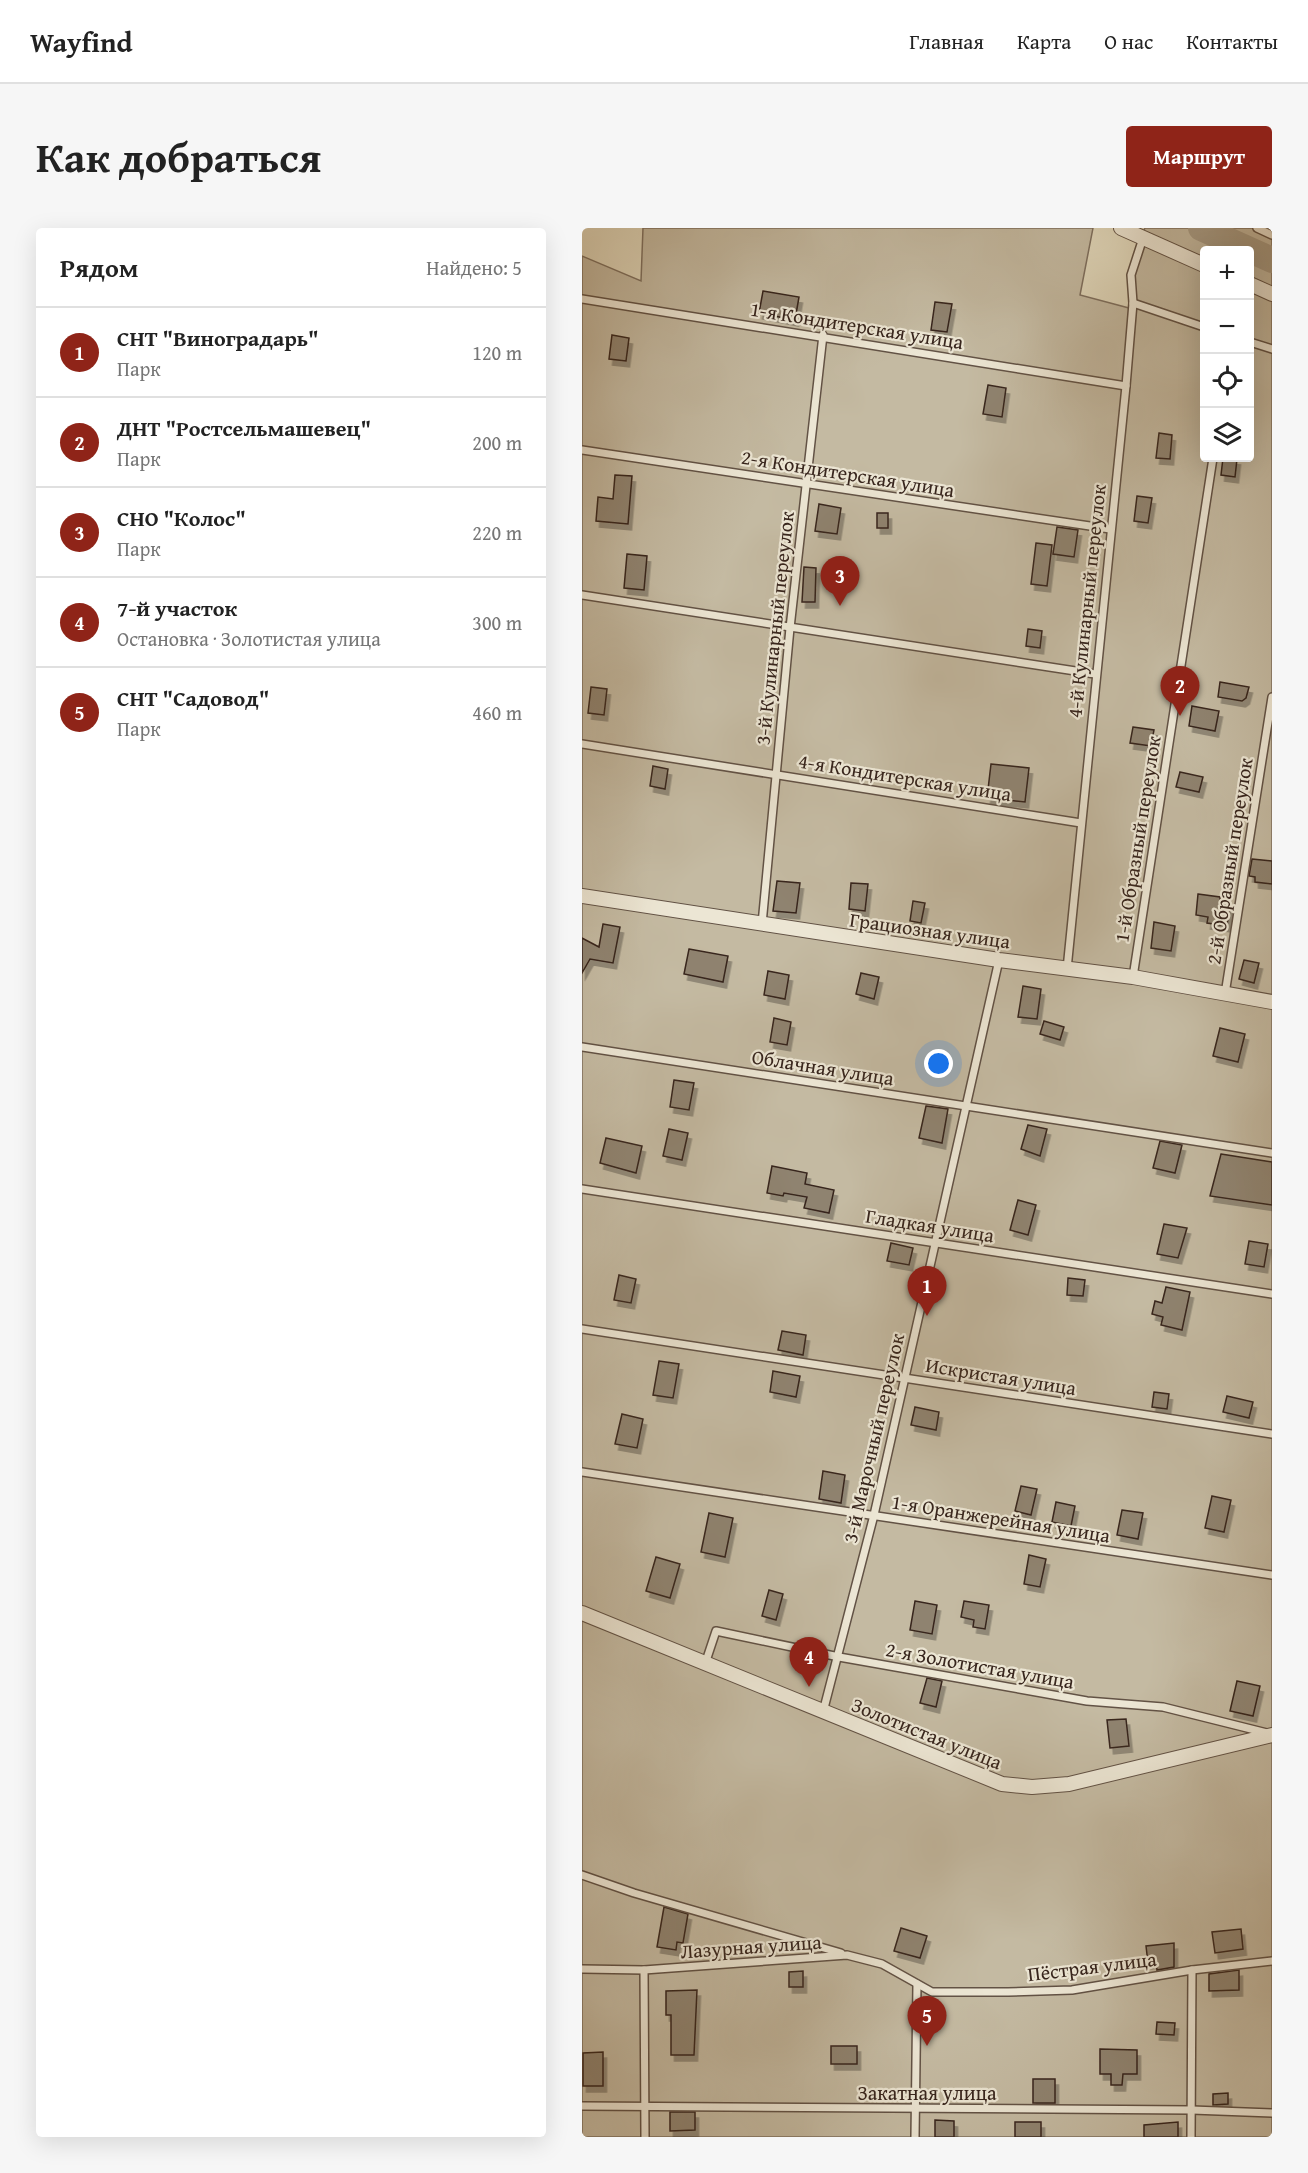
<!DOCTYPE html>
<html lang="ru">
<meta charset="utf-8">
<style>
:root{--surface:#fff;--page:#f6f6f6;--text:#222;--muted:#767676;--line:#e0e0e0;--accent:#8f2418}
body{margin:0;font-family:"Gentium Book Plus",serif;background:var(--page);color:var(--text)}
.controls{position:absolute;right:18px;top:18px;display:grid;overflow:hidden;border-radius:6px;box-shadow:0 6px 24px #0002}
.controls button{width:54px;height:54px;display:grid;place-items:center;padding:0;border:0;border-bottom:2px solid var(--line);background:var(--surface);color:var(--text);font:30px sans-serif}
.you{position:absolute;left:357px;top:836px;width:21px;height:21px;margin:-15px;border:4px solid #fff;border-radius:50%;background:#1a73e8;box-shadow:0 0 0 9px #1a73e833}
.badge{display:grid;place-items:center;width:39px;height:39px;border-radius:50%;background:var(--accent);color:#fff;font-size:20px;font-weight:700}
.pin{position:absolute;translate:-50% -50px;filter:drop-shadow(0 2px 3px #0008)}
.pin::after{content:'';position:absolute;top:32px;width:21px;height:18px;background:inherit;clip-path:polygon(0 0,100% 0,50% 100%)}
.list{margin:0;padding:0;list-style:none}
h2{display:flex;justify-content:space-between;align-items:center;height:78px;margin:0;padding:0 24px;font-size:26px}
h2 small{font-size:20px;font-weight:400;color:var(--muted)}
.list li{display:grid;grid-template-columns:39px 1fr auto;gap:18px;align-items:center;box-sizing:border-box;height:90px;padding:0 24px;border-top:2px solid var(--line)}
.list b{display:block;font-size:22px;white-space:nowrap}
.list p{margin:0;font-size:20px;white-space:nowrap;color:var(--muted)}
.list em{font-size:20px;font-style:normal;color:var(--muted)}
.icon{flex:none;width:33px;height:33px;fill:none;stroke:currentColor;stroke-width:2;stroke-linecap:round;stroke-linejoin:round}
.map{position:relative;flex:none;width:690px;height:1909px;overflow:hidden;border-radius:6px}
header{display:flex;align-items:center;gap:36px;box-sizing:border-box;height:84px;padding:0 30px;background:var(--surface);border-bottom:2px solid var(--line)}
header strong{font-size:28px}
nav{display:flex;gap:33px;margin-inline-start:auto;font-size:21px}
.intro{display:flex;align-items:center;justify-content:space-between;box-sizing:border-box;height:144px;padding:0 36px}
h1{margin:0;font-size:42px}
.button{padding:15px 27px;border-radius:6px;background:var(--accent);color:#fff;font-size:21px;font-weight:700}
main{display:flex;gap:36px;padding:0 36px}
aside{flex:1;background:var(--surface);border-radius:6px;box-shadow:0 6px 24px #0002}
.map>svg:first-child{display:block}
.green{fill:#c4baa2;stroke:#7e7060;stroke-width:1.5;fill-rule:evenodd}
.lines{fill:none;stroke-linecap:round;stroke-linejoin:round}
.river{stroke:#a79c87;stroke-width:26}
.building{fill:#8f8370;stroke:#37251d;stroke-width:1.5;filter:url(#shadow)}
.service-casing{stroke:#625245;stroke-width:10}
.minor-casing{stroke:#625245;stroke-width:16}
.service{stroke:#ece6d4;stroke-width:7}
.minor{stroke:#ece6d4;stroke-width:14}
.labels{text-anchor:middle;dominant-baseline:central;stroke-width:4.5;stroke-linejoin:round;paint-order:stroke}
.street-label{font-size:20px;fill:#37251d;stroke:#ece6d4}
</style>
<header>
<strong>Wayfind</strong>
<nav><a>Главная</a><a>Карта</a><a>О нас</a><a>Контакты</a></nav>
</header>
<div class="intro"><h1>Как добраться</h1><a class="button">Маршрут</a></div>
<main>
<aside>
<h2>Рядом<small>Найдено: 5</small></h2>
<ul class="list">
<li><span class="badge">1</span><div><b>СНТ &quot;Виноградарь&quot;</b><p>Парк</p></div><em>120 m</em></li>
<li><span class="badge">2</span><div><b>ДНТ &quot;Ростсельмашевец&quot;</b><p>Парк</p></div><em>200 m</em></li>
<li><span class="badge">3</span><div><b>СНО &quot;Колос&quot;</b><p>Парк</p></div><em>220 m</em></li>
<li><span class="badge">4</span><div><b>7-й участок</b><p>Остановка · Золотистая улица</p></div><em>300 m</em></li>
<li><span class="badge">5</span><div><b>СНТ &quot;Садовод&quot;</b><p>Парк</p></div><em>460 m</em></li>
</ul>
</aside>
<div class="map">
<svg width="690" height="1909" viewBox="0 0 690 1909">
<defs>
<filter id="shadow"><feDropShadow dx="3.5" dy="6" stdDeviation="0" flood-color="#0004"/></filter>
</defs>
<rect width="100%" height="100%" fill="#e1d9bd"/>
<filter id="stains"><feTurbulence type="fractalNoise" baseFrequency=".00333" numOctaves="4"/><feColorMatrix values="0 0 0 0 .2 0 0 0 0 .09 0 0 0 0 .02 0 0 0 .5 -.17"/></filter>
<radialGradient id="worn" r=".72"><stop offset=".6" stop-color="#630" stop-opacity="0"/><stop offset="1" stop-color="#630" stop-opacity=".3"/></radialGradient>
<path class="green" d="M61,0H511L498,67L547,80L553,24L563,0H690V1909H0V28L59,53ZM622,22H668V230H622Z"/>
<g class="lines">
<polyline class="river" points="619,0 690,32"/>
</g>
<g class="building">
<polygon points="181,63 217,69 213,92 177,85"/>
<polygon points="353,74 370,76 365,104 349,102"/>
<polygon points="30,107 47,110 44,133 27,131"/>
<polygon points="406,157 424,160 420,189 401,186"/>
<polygon points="577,205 590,207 588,231 574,230"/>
<polygon points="641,230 655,231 653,249 639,247"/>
<polygon points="33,247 50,248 46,296 14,293 16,269 31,271"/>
<polygon points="555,268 570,270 566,295 552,293"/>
<polygon points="237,276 259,280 255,306 233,303"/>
<rect x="295" y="285" width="11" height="15"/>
<polygon points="475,299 496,302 492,329 471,326"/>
<polygon points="454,315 470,317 465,358 449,356"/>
<polygon points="45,326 65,328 62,362 42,360"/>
<polygon points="222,339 234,340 233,374 220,374"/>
<polygon points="446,401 460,403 458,420 444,418"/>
<polygon points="638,454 667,459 664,470 660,473 636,469"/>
<polygon points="9,459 25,461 22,487 6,485"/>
<polygon points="610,478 637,483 633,503 607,498"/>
<polygon points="551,499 572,502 569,518 548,515"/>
<polygon points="409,536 447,540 443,574 405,570"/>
<polygon points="71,538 86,541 83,561 68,558"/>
<polygon points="598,544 621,549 617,564 594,559"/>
<polygon points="670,631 690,633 690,656 673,654 673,649 667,648"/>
<polygon points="195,653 218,655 214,685 191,683"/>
<polygon points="269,655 286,656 283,683 267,681"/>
<polygon points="616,666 638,669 638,673 648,676 645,698 625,695 626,689 614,687"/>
<polygon points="331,673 343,675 339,695 328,693"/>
<polygon points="572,694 593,698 589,723 569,720"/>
<polygon points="21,696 38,699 31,735 8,731 0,745 0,710 17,719"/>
<polygon points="107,721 146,728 141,754 102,746"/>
<polygon points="662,732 677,735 672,755 657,751"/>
<polygon points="186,743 207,747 203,771 182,767"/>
<polygon points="279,745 297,749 292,771 274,766"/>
<polygon points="441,758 459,761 455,791 436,789"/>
<polygon points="192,790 209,794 205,817 188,814"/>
<polygon points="462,793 482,799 478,812 458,806"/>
<polygon points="638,800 663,806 656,834 631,828"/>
<polygon points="92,852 112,855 107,882 88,879"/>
<polygon points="344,878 366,881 360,915 337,910"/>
<polygon points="446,897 465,901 458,928 439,921"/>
<polygon points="87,901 106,905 100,932 81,928"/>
<polygon points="24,910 60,918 54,945 18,935"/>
<polygon points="578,913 600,917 593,945 571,940"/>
<polygon points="639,926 690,934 690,977 628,968"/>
<polygon points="190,938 225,945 223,956 252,962 247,985 222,980 225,969 202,965 201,968 185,965"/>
<polygon points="436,972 454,977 446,1007 428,1002"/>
<polygon points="582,996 605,1000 596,1030 575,1026"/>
<polygon points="667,1013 686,1016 682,1039 663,1036"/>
<polygon points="309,1015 331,1020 327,1037 305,1033"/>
<polygon points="37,1047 54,1051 49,1075 32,1072"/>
<polygon points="486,1050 503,1052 501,1068 485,1067"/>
<polygon points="584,1059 608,1064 600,1102 579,1097 581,1089 570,1086 573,1073 580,1075"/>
<polygon points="200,1103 224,1107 221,1127 196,1122"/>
<polygon points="77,1133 97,1136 91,1170 71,1167"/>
<polygon points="191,1143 218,1148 214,1169 188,1164"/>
<polygon points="572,1164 587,1166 585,1181 570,1179"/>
<polygon points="645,1168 671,1174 667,1190 641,1184"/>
<polygon points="333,1179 357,1184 354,1202 329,1197"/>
<polygon points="40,1186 61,1191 55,1220 33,1216"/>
<polygon points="241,1243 263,1247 259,1275 237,1271"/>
<polygon points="439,1258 455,1261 449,1287 433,1283"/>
<polygon points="630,1268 649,1272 642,1304 623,1300"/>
<polygon points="474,1274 493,1278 489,1298 470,1294"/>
<polygon points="540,1282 561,1285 556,1311 535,1307"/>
<polygon points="127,1285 151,1290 143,1329 119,1324"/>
<polygon points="447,1327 464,1331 458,1359 442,1356"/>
<polygon points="74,1329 98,1336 88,1370 64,1363"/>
<polygon points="187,1362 201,1366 194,1392 180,1388"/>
<polygon points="333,1373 355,1377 350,1406 328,1402"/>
<polygon points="382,1373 407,1377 403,1401 391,1399 392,1392 379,1389"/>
<polygon points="345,1450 360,1453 354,1479 338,1475"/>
<polygon points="655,1453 678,1458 671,1488 648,1483"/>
<polygon points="544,1491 547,1518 528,1520 525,1492"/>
<polygon points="82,1679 106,1686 101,1715 95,1714 94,1722 75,1719"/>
<polygon points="319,1700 345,1708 338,1730 312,1723"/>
<polygon points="659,1701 661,1721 633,1725 630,1704"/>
<polygon points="592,1715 592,1739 575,1742 574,1734 566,1735 564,1718"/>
<polygon points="657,1742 657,1762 627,1763 627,1746"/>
<polygon points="221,1743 221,1759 207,1759 207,1744"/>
<polygon points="115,1762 112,1827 89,1827 89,1787 84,1787 84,1763"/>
<polygon points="575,1794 593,1795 592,1807 574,1806"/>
<rect x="249" y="1818" width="26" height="18"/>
<polygon points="518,1821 555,1822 555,1846 541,1846 540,1857 529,1857 529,1846 518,1846"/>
<polygon points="21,1824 21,1858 1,1858 1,1825"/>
<rect x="451" y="1851" width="22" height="24"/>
<polygon points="646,1865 646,1876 631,1877 631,1866"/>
<polygon points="88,1884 113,1884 113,1902 88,1903"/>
<polygon points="353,1892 372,1893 372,1909 353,1909"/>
<rect x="433" y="1894" width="26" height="15"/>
<polygon points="596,1894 596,1909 562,1909 562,1897"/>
</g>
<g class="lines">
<defs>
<g id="service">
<polyline points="675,0 690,7"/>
<polyline points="0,71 544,158"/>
<polyline points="551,75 622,99"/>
<polyline points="668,114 690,121"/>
<polyline points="0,222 528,301"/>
<polyline points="0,367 513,446"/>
<polyline points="0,516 499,595"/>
<polyline points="180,696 208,400 241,107"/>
<polyline points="485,741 544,158 551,75 549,47 561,10"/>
<polyline points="551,749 631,230"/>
<polyline points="643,766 690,469"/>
<polyline points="0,819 690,925"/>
<polyline points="0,961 690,1066"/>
<polyline points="0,1101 690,1206"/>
<polyline points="0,1244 690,1347"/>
<polyline points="123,1436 134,1403 257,1429 505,1473 581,1479 685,1505"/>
<polyline points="241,1484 292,1287 417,732"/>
<polyline points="0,1647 52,1665 259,1725"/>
<polyline points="0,1741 62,1742 265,1727 300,1736 350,1764 426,1764 490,1762 610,1742 690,1733"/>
<polyline points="62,1742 63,1909"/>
<polyline points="0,1878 610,1882 690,1885"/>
<polyline points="333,1909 335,1756"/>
<polyline points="609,1909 610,1742"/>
</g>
<g id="minor">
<polyline points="539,0 622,37"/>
<polyline points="668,56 690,66"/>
<polyline points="0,668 417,732 551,749 690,774"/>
<polyline points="0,1385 420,1556 450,1559 487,1556 690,1507"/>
</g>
</defs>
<use href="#service" class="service-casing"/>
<use href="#minor" class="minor-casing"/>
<use href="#service" class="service"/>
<use href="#minor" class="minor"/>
</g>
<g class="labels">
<g class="street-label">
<text transform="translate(275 97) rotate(9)">1-я Кондитерская улица</text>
<text transform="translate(266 245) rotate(9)">2-я Кондитерская улица</text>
<text transform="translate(504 373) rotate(-84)">4-й Кулинарный переулок</text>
<text transform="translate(192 400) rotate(-84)">3-й Кулинарный переулок</text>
<text transform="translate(323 549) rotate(9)">4-я Кондитерская улица</text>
<text transform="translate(555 611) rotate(-81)">1-й Образный переулок</text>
<text transform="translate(647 633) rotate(-81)">2-й Образный переулок</text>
<text transform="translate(348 702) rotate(8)">Грациозная улица</text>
<text transform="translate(241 839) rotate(9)">Облачная улица</text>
<text transform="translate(348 997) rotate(9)">Гладкая улица</text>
<text transform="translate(419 1148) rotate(9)">Искристая улица</text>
<text transform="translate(291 1210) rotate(-77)">3-й Марочный переулок</text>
<text transform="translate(419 1290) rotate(9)">1-я Оранжерейная улица</text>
<text transform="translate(398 1437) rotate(10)">2-я Золотистая улица</text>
<text transform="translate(345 1505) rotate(22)">Золотистая улица</text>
<text transform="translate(169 1718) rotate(-4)">Лазурная улица</text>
<text transform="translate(510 1738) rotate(-7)">Пёстрая улица</text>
<text x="345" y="1864">Закатная улица</text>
</g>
</g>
<rect width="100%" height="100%" filter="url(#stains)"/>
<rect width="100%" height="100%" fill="url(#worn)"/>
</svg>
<div class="controls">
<button>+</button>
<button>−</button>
<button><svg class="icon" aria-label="locate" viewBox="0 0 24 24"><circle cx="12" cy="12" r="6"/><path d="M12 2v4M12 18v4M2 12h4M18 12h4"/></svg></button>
<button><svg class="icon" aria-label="layers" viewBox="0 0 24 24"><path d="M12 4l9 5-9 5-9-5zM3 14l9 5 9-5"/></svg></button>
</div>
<div class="you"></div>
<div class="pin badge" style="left:345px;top:1088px">1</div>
<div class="pin badge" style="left:598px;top:488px">2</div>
<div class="pin badge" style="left:258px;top:378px">3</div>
<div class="pin badge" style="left:227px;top:1459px">4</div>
<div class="pin badge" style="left:345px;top:1818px">5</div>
</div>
</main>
